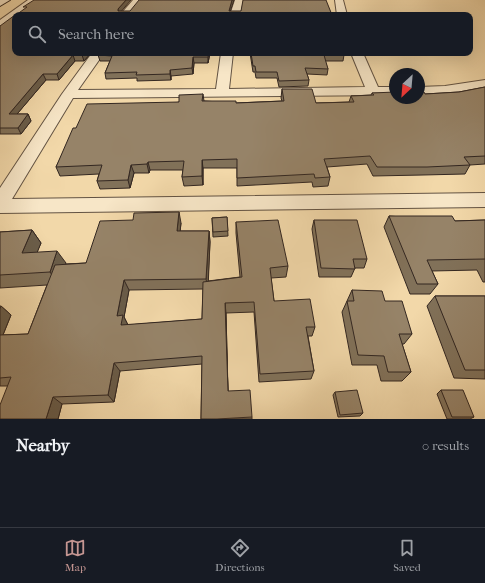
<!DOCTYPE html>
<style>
:root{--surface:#171b24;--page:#20242c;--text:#f1f3f6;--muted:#9ea1a6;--line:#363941;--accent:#c59692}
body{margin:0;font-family:"IM FELL French Canon",serif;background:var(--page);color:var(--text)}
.compass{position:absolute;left:389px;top:68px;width:36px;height:36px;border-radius:50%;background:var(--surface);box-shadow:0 4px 16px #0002;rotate:206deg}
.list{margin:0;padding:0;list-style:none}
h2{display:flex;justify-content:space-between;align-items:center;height:52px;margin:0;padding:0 16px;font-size:17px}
h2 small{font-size:13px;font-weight:400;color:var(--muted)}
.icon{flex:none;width:22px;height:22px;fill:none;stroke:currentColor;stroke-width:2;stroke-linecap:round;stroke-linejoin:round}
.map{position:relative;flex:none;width:485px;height:419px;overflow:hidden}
.search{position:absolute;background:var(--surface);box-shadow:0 4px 16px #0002;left:12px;right:12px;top:12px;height:44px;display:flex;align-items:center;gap:10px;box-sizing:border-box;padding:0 14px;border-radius:8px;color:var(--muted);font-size:15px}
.sheet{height:108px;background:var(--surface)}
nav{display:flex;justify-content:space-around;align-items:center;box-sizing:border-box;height:56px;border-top:1px solid var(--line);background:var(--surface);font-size:11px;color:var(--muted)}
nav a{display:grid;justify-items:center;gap:2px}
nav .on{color:var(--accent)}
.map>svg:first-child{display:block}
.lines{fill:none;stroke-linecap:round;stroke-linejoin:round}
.minor-casing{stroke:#635343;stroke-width:2}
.secondary-casing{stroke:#332721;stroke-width:2}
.minor{fill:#f7e6c7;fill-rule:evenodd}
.secondary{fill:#f7e6c7;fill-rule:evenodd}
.wall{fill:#817159;stroke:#332721;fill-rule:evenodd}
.shaded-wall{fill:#695c49;stroke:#332721}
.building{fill:#968368;stroke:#332721}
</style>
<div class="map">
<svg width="485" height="419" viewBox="0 0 485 419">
<rect width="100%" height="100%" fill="#f2d8a9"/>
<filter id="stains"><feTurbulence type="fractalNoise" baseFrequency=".005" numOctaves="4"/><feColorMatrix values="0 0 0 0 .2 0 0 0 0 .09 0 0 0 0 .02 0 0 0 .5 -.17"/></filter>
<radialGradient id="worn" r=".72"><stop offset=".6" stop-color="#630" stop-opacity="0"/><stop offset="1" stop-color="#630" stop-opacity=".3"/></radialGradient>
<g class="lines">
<defs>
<g id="minor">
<polygon points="28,0 38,0 19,15 15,15 15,18 0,27 0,20"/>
<polygon points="133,0 142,0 130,15 120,15"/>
<polygon points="235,0 243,0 240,15 230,15"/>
<polygon points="335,0 343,0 347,15 337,15"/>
<polygon points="92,53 104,53 78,90 216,89 221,53 233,53 229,89 365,87 351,53 363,53 378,87 395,87 395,95 73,98 12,199 485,193 485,207 0,213 0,188 62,94"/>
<polygon points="485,80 485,88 445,94 419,95 419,87 445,86"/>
</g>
<polygon id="secondary" points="0,0 10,0 0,6"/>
</defs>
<use href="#minor" class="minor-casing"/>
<use href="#secondary" class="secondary-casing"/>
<use href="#minor" class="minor"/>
<use href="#secondary" class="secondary"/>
</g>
<g class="wall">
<polygon points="0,26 91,53 84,61 75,61 59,80 46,80 17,114 28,114 31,121 21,134 0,134"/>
<polygon points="100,53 210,53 208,63 194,63 193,74 171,76 171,80 137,81 137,78 106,79 105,73 110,61 100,61 98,55"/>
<polygon points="250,53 343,53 344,55 343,61 325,61 328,69 327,75 307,74 309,80 308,86 279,87 277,78 256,78 255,72 253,72"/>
<polygon points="485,87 485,164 470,165 465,174 423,175 373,176 367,164 327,167 330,177 328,186 313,187 312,182 237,186 237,168 203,168 203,185 184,186 182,177 183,170 150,170 149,173 134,173 130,188 100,189 97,181 99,174 60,176 56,167 76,128 179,102 203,94 204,101 236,103 282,101 281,98 282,89 316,103 349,102 351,96 371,95 372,93 425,94 459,92"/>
<polygon points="389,216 455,221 485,220 485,282 483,282 477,270 432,271 438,284 430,294 410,294 384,227"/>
<polygon points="227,217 228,236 213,237 212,218"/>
<polygon points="314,220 367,259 364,268 355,268 351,277 319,277 312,229"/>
<path d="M236,222L288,266L286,277L271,278L274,301L315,327L312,336H308L314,371L311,379L259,382L254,312L226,313L228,391L252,417V419H201L202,364L120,371L114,402L62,404L58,419H0L8,386H0V306H1L11,315L3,335L28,334L47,285L0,288V232L32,230L41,243L37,252L66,263L65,264L86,263L181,223L180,231H209L210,242L208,281L240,277L236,233ZM203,289L202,319L128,325L124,317L129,290Z"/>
<polygon points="352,290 385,301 412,334 404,344 402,344 411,372 402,381 381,381 377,365 352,365 342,312"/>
<polygon points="435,296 485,296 485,379 454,378 427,306"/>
<polygon points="441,390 474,417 470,419 447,419 437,394"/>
<polygon points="335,392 363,413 360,416 338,417 333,395"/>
</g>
<g class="shaded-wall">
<polygon points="126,0 131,0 119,14 118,9"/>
<polygon points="232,0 234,0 229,15 229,11"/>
<polygon points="84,53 91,53 84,61 82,55"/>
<polygon points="209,53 210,53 208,63 208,57"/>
<polygon points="73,55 75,61 59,80 57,74"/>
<polygon points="193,57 194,63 193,74 192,68"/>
<polygon points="170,70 171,76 171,80 170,74"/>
<polygon points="43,74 46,80 12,120 9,114"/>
<polygon points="28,114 31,121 21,134 18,128"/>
<polygon points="202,160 203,168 203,185 202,176"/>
<polygon points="148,162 150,170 149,173 147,164"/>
<polygon points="131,165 134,173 130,188 128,180"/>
<polygon points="179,212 181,223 179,242 177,231"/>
<polygon points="32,230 41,243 32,265 22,253"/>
<polygon points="209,231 210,242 208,289 206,279"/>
<polygon points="57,251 66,263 59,285 50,272"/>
<polygon points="124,280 129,290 124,317 128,325 126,335 117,316"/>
<polygon points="225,303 226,313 228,398 228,391"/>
<polygon points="1,306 11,315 0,342 0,309"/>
<polygon points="114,363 120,371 114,402 108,395"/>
<polygon points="53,397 62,404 58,419 46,419"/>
</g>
<g class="building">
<polygon points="34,0 126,0 118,9 118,11 130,11 139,0 232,0 229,11 241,11 243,0 326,0 332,15 16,15 27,7 23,7"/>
<polygon points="15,15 15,53 84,53 82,55 73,55 57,74 43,74 9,114 28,114 18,128 0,128 0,26"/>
<polygon points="100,53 209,53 208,57 193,57 192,68 170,70 170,74 136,75 137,72 105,73 112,56 98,55"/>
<polygon points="251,53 343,53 344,55 324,55 328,69 305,68 309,80 279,81 277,72 256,72 255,66 253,66"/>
<polygon points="485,87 485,156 464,157 470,165 427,167 377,167 370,156 324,159 330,177 315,178 314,174 237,178 237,159 202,160 202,176 182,177 184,161 148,162 147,164 131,165 128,180 97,181 102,165 56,167 73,128 76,128 87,104 179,102 179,95 203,94 202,101 236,101 236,103 284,101 282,89 312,89 316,103 354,102 351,96 374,95 372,93 395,92 395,98 419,98 419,92 424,92 425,94 459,92"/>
<polygon points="179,212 177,231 209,231 206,279 124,280 117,316 123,315 121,325 202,319 203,282 242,277 236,222 278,220 288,266 270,268 274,301 310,299 315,327 306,327 314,371 260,374 254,302 225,303 228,391 250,390 252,417 217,419 201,419 202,356 114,363 108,395 53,397 46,419 0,419 0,405 11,377 0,378 0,335 28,334 55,265 86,263 100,221 133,220 134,213"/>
<polygon points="389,216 452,216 455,221 485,220 485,259 427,260 438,284 417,284"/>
<polygon points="227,217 228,231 213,232 212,218"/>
<polygon points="314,220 357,220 367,259 353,259 355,269 321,268"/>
<polygon points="32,230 22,253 57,251 50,272 0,275 0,232"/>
<polygon points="352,290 382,291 385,301 402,301 412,334 399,334 411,372 388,372 384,356 358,355 347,301 354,301"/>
<polygon points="435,296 485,296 485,370 465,370"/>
<polygon points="357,390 363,413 340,415 335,392"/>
<polygon points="441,390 463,390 474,417 452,417"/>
</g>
<rect width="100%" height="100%" filter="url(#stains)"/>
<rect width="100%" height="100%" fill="url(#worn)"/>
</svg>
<svg class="compass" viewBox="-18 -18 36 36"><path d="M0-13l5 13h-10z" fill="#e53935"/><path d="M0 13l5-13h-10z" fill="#9ea1a6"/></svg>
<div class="search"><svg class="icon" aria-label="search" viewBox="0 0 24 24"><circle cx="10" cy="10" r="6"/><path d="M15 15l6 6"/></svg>Search here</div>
</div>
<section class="sheet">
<h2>Nearby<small>0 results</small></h2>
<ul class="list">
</ul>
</section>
<nav>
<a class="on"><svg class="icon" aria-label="map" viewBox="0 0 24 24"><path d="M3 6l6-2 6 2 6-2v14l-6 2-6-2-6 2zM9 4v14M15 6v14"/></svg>Map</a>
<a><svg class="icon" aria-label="directions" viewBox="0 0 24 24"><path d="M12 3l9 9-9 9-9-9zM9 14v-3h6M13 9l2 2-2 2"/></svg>Directions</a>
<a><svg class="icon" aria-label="saved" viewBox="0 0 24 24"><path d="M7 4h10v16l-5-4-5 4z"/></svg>Saved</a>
</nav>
